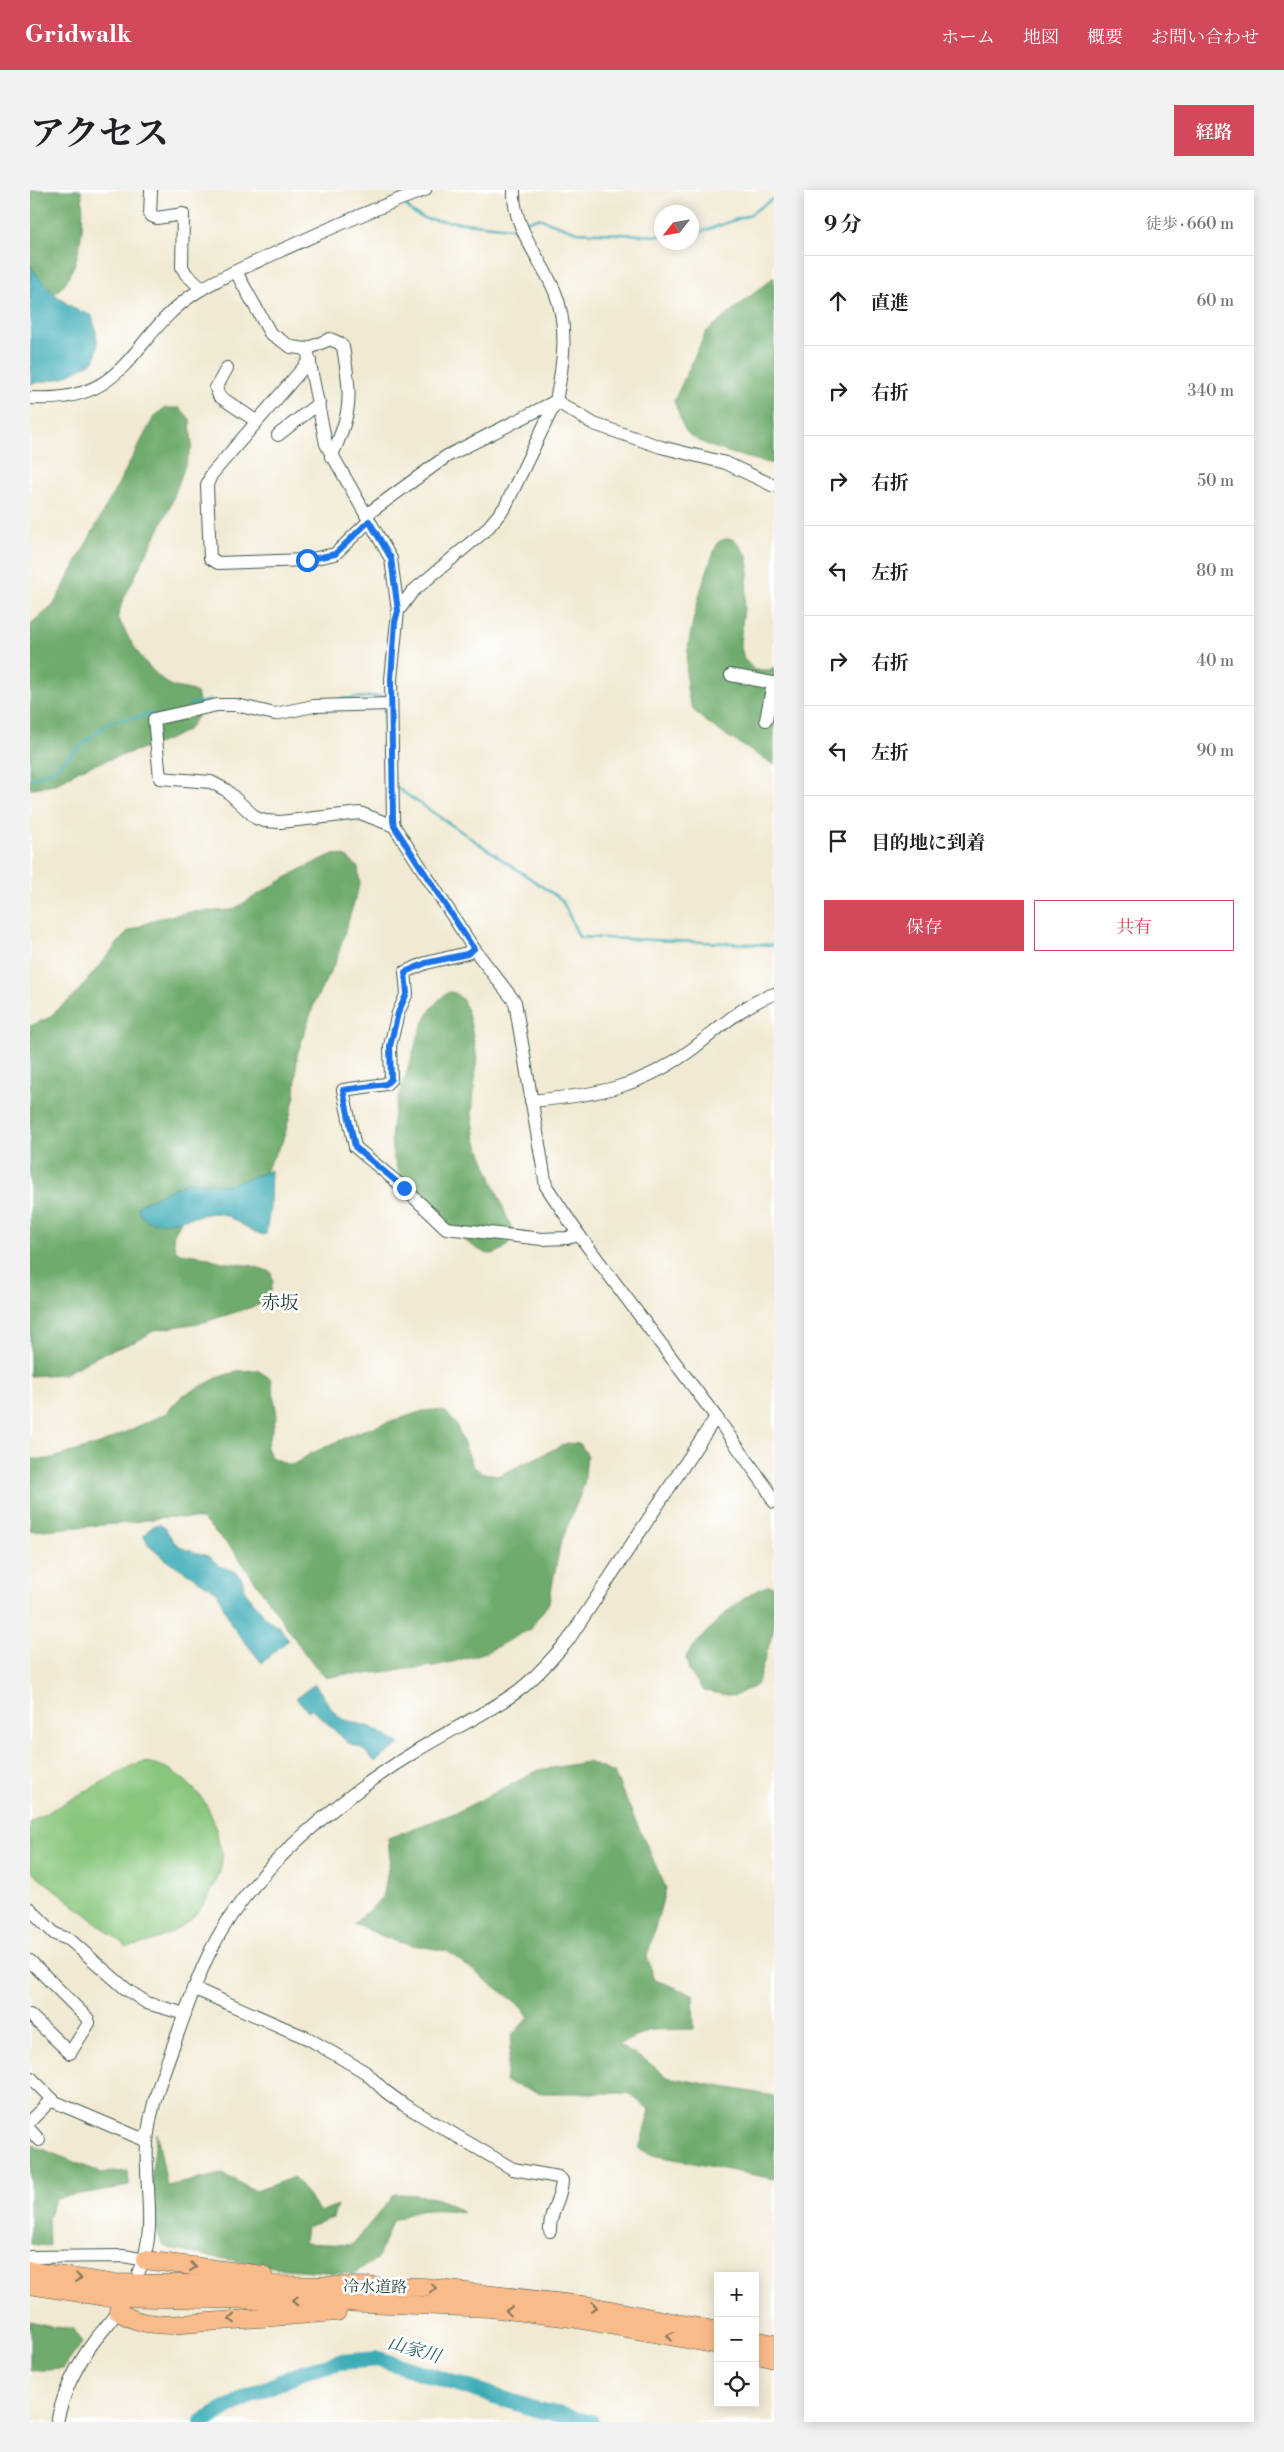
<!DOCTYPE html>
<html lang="ja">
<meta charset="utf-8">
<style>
:root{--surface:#fff;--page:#f2f2f2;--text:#202124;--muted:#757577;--line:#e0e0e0;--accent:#d1495b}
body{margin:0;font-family:"Libre Bodoni","Noto Serif JP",serif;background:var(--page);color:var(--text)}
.controls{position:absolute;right:15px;bottom:15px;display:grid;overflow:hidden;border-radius:0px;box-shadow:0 2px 12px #0003}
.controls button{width:45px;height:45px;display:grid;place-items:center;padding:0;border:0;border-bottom:1px solid var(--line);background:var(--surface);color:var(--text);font:25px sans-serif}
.compass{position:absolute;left:624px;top:15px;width:45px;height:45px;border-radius:50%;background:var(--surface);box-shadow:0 2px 12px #0003;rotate:239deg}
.stop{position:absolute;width:15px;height:15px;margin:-11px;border:4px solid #1a73e8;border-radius:50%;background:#fff}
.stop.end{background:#1a73e8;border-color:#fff;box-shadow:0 1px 5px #0008}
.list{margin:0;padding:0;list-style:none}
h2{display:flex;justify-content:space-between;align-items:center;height:65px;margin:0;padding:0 20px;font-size:21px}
h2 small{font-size:16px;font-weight:400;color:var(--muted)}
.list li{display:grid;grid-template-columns:32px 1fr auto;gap:15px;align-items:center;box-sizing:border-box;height:90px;padding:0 20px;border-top:1px solid var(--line)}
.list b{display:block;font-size:19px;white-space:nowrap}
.list em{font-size:16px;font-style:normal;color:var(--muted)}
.actions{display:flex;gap:10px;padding:15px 20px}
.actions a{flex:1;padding:11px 0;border:1px solid var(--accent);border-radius:0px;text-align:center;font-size:18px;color:var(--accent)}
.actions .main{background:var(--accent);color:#fff}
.icon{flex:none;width:28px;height:28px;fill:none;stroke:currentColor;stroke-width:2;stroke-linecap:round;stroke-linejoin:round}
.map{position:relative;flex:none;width:744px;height:2232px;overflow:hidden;border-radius:0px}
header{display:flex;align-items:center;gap:30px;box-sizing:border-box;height:70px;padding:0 25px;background:var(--accent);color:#fff}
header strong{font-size:24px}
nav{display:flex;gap:28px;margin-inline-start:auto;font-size:18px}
.intro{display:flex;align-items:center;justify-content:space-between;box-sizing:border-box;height:120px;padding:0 30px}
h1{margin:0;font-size:35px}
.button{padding:12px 22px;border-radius:0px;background:var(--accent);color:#fff;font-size:18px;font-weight:700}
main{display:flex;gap:30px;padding:0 30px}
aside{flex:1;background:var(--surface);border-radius:0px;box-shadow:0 2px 12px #0003}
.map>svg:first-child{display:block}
.green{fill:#88c67c;stroke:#548258}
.forest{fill:#6eab6c;stroke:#467450}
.water{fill:#3aabb6;stroke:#2c7475}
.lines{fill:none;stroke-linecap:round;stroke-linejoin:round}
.stream{stroke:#3aabb6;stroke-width:2.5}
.river{stroke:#3aabb6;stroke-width:16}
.minor-casing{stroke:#3e574c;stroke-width:14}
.highway-casing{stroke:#3e574c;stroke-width:19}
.minor{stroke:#fff;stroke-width:12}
.highway{stroke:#fabb8b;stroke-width:18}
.oneway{stroke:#82765b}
.route{stroke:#1a73e8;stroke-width:6}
.labels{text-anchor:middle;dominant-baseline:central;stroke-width:5;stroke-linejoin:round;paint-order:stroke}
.street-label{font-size:16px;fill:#1f3d34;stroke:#fff}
.water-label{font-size:18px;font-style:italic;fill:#286462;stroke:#fff}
.quarter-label{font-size:19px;fill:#1f3d34;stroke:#fff}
</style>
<header>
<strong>Gridwalk</strong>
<nav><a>ホーム</a><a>地図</a><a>概要</a><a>お問い合わせ</a></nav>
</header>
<div class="intro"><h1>アクセス</h1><a class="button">経路</a></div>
<main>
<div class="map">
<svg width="744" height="2232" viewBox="0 0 744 2232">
<rect width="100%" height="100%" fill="#fff"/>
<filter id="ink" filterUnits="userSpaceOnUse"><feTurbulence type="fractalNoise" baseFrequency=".02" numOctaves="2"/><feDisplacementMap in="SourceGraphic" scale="10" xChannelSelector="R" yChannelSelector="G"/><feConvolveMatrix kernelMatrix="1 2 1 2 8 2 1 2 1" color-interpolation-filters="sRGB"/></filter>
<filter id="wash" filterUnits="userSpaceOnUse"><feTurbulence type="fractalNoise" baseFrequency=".0096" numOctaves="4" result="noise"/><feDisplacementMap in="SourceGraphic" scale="20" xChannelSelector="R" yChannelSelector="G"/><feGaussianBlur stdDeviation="1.12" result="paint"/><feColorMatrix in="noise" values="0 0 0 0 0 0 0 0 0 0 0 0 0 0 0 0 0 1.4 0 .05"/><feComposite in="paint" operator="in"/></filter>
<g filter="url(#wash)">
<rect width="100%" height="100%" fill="#f1e9d1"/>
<path class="green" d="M112,1572C133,1573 149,1584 164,1599C178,1614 185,1630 188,1650C189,1655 192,1659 192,1664C193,1674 189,1685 185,1694C168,1733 138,1750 97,1757L0,1680V1632L105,1574Z"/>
<g class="forest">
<path d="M0,0H51C57,34 49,115 0,109Z"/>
<path d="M744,87V274C725,270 665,256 655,240C650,231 648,220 644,211L676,142Z"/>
<path d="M135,218H150L160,229L162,256L140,317L92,412L88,427C99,451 115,477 137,493C146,500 158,497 167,503L171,520L159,539L138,550L51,579L28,593L0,599V434L23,416L125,225Z"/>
<path d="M695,349H704L717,365L719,376L710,453L714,469L724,480H739L744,477V575C729,565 669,531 663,519C643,483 672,389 688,352Z"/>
<polygon points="303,664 315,666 328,677 330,693 306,771 285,811 267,865 265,906 253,951 231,988 152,1029 143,1046 145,1059 150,1063 172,1066 192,1072 223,1076 241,1082 243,1091 240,1105 229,1115 174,1132 125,1140 107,1151 72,1164 34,1184 0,1186 0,836 18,828 44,806 97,742 126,729 161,722 202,720 269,680"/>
<path d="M419,802L425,803L433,810L439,826L447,867L442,924L446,950L481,1037V1052C475,1057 468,1065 459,1064C443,1062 387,1011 377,997C369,987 364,971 362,959C358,929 373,894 382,866C389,843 397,815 419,802Z"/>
<polygon points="227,1180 241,1189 247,1225 236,1258 241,1267 259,1275 265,1274 280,1264 328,1242 393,1221 405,1220 416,1222 426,1234 443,1276 452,1283 470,1285 537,1253 550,1254 557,1264 554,1295 530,1355 519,1413 500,1439 457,1462 426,1471 404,1476 336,1484 315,1484 296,1488 278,1468 204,1361 172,1329 136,1327 98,1333 0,1341 0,1269 19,1269 70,1254 136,1223 152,1206 189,1187 207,1181"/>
<path d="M739,1395L744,1397V1438L727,1495L704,1506L674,1501L659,1481L656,1466C678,1439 706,1408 739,1395Z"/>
<polygon points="558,1572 584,1583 636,1698 617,1767 625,1790 663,1804 664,1839 620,1840 588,1855 618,1872 637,1887 744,1906 744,1989 623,1965 609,1959 620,1920 598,1903 511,1903 475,1892 482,1845 499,1827 487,1813 417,1761 367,1752 324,1734 353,1707 360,1669 358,1648 427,1622 509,1580"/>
<path d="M127,1943L137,1996L193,1984L226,2001L264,1987L290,2022L307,2015L303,2028L276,2037L274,2053L322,2055L365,2004C389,2004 414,2007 433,2022C404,2018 388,2018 362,2031L348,2068L323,2084L256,2079L147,2061L134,2056C114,2021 122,1981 127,1943Z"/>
<polygon points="0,1954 71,1983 98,1981 99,1996 26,2008 18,2027 19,2056 0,2054"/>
<polygon points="0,2132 21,2137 42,2138 52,2153 33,2179 0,2181"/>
</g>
<g class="water">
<path d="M0,75C13,94 27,108 47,120C52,123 57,122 62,126C66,140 71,159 63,172L32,188L1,194Z"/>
<path d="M241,980L240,1018L236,1044L234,1045C217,1042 202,1023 184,1023C163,1024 112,1048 108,1017L110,1014L157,992L199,995Z"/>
<polygon points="129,1334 134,1337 145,1353 155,1359 178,1366 190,1376 206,1382 212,1388 215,1401 237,1429 250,1437 258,1450 232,1473 202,1436 187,1402 135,1369 117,1353 113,1345 124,1335"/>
<polygon points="285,1494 301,1518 312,1529 341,1537 370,1554 345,1572 332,1558 318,1553 282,1519 278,1521 266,1508"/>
</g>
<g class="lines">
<g class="stream">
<polyline points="373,12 383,23 396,29 481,38 488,35"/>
<polyline points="495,32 508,28 547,42 632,46"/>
<polyline points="662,45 719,25 744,8"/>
<polyline points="309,509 353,506 353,511"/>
<polyline points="159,515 181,510"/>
<polyline points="354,519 356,573"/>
<polyline points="0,590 24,579 79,532 122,524"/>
<polyline points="367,598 532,710 549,747 744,755"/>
</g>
<polyline class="river" points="172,2232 219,2206 275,2181 310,2172 349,2169 505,2219 562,2232"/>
</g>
</g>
<g filter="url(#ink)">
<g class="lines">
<defs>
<g id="minor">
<polyline points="121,0 120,25 127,28 153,24 152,77 156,84 172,99"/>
<path d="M484,0C482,37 512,70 525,102C539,137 533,176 526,211L475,317L456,340L382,402L368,421L361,489L363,630L364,636L444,759L485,812L516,996L549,1045L686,1227L736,1297L744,1312"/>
<polyline points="206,82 240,143 261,157 277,159 296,254 361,369 368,421"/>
<path d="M277,159L300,149L309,153L313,157C321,206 323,221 301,267"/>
<polyline points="280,170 181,285 177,295 180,368 188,373 277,370 305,364 339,331"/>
<polyline points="197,178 186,198 189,206 226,231"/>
<path d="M0,208C103,214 98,144 170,100C196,84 225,73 252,60C299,39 346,17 395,0"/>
<polyline points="248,245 289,213"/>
<polyline points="336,325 417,266 526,211 564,234 631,257 696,273 744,296"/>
<polyline points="701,485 743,493 736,530"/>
<polyline points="361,514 284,516 245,524 206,515 187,515 124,529 130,588 181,592 196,600 226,628 235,631 250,632 330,623 364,636"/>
<polyline points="444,759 437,763 396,773 375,782 377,803 368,823 360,856 361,889 356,894 313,900 325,957 374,998 416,1038 512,1049 537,1048 549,1045"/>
<path d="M501,911C566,905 611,898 665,857C690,837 713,815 744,804"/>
<polyline points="0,1719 25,1744 40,1750 96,1799 117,1813 155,1824"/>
<polyline points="0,1771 58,1829 59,1833 40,1863 0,1825"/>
<path d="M163,1798L279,1849L335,1882L355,1901L374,1915L483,1979L528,1987L532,1990C532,2008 519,2022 520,2041"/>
<polyline points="0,1887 25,1912 117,1951"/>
<polyline points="0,1931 22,1909"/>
<polyline points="0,1940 9,1950"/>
<polyline points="0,2067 94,2066 115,2070"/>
<path d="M109,2081C128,2042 114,1994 117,1952C120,1915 135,1878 148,1843C158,1815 167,1787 181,1760C220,1680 312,1607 386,1561C418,1541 458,1523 488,1501C507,1487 521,1469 537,1452L686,1227"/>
<path d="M27,2232C33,2203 47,2174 65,2150C74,2139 84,2128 91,2116"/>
</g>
<g id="highway">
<polyline points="115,2070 233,2085"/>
<polyline points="0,2081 79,2093 393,2097 561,2116 688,2141"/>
<polyline points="0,2095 76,2107 284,2111 460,2118 541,2128 688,2155"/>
<path d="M88,2121C105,2133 119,2134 140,2135L307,2122"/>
<polyline points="725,2150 744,2154"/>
<polyline points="725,2164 744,2169"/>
</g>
</defs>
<use href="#minor" class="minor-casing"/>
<use href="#highway" class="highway-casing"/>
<use href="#minor" class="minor"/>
<use href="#highway" class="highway"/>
</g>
<defs><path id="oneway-chevron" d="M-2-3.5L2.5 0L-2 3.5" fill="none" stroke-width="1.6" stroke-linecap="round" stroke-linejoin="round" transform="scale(1.25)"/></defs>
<g class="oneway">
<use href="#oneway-chevron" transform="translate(163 2077) rotate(8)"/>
<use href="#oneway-chevron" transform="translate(48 2088) rotate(8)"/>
<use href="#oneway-chevron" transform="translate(403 2098) rotate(6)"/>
<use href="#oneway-chevron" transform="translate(265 2111) rotate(-180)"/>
<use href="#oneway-chevron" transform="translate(564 2117) rotate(10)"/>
<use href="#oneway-chevron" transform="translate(479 2121) rotate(-173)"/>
<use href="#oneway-chevron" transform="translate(202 2129) rotate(175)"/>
<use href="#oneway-chevron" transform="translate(640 2146) rotate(-170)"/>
</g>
</g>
<g class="lines" filter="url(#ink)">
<polyline class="route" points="277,370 305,364 339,331 361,368 368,421 365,432 361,489 363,630 364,636 444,759 437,764 396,773 375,782 377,803 368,823 360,856 361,889 356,894 313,900 325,957 374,998"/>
</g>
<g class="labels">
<g class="street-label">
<text transform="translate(345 2097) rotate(1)">冷水道路</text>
</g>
<g class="water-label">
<text transform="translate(384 2160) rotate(16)">山家川</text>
</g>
<g class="quarter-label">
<text x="250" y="1113">赤坂</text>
</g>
</g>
</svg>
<div class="controls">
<button>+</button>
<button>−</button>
<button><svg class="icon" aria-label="locate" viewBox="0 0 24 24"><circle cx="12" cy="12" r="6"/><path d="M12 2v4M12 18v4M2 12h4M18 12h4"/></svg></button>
</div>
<svg class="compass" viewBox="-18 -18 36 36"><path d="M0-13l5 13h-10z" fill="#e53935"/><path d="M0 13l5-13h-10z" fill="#757577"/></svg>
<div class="stop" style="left:277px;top:370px"></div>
<div class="stop end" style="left:374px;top:998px"></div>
</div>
<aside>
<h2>9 分<small>徒歩 · 660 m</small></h2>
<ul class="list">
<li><svg class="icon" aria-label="ahead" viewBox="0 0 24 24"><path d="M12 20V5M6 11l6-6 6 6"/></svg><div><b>直進</b></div><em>60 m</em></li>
<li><svg class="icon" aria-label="right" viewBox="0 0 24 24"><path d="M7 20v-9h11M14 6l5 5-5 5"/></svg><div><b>右折</b></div><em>340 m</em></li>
<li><svg class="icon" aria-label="right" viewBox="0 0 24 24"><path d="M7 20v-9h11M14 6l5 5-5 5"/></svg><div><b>右折</b></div><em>50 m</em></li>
<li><svg class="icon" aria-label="left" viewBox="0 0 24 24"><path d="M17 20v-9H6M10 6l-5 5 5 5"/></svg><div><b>左折</b></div><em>80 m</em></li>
<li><svg class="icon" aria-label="right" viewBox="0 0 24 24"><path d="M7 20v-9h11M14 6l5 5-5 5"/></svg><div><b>右折</b></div><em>40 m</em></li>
<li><svg class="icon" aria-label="left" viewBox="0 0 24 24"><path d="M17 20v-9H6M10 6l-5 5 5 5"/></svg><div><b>左折</b></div><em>90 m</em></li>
<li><svg class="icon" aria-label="arrive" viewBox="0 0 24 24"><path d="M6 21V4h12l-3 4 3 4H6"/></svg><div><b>目的地に到着</b></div></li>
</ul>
<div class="actions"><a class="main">保存</a><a>共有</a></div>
</aside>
</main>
